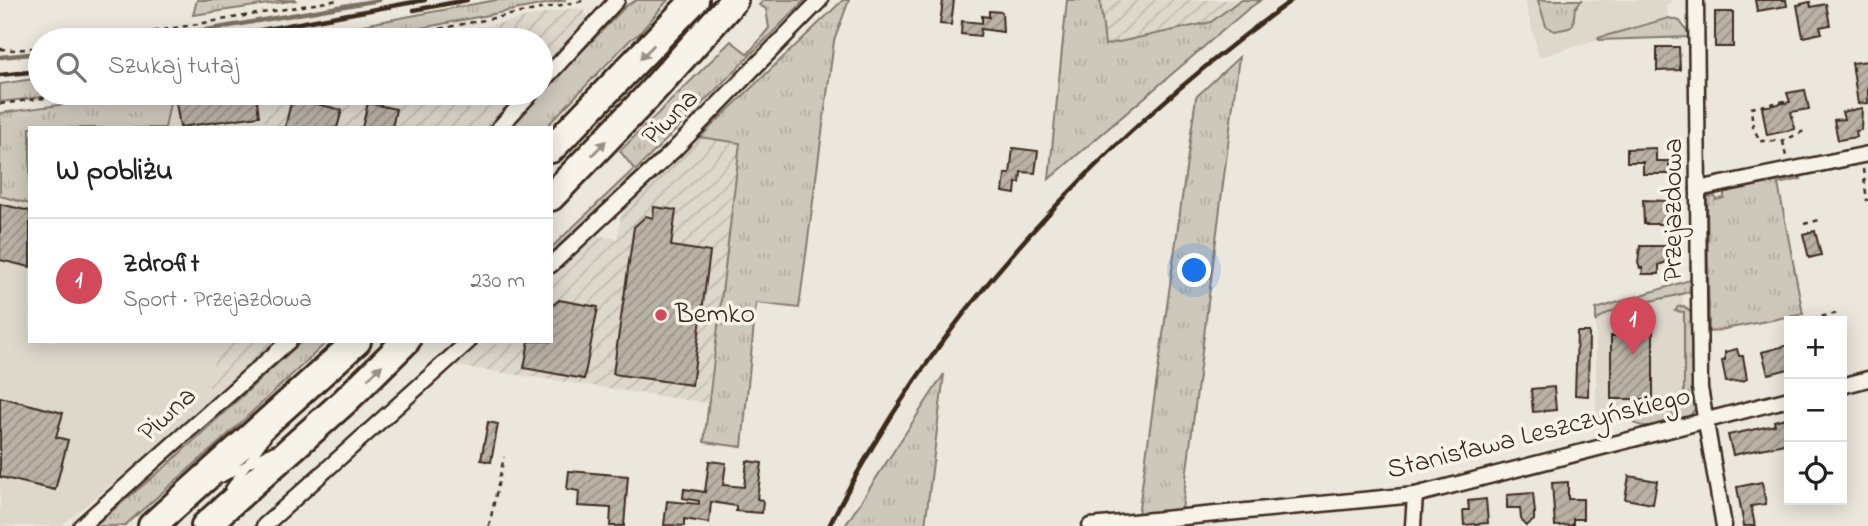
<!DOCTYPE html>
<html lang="pl">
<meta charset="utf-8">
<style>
:root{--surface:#fff;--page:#f2f2f2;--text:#222;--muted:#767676;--line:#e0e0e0;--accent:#d1495b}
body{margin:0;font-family:"Indie Flower",sans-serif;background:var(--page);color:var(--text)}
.controls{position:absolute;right:21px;bottom:21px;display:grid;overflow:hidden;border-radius:0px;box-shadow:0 4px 18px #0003}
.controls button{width:63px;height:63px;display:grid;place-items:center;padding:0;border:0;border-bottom:2px solid var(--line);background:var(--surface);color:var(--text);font:35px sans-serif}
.you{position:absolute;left:1195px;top:271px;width:24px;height:24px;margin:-18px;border:5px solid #fff;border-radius:50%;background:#1a73e8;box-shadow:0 0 0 10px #1a73e833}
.badge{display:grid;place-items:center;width:46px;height:46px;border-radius:50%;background:var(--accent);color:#fff;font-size:23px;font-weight:700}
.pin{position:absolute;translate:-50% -58px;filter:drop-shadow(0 2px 4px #0008)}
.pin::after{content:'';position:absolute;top:37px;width:24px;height:21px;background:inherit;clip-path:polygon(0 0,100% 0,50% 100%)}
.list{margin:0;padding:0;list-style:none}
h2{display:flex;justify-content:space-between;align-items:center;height:91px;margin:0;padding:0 28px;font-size:30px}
h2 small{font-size:23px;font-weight:400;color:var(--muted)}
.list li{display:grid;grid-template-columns:46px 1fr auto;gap:21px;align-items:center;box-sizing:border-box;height:126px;padding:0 28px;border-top:2px solid var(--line)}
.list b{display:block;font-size:26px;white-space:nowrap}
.list p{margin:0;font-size:23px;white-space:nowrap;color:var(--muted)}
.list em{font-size:23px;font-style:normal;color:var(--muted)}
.icon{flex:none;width:38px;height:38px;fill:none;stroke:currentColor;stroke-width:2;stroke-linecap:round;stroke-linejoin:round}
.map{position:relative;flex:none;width:1868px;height:526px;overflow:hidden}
.search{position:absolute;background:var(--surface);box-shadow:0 4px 18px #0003;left:28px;top:28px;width:525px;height:77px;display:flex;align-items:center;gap:18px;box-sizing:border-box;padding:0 24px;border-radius:38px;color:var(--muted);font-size:26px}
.panel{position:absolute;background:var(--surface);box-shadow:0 4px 18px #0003;left:28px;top:126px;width:525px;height:217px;border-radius:0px}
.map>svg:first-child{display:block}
.built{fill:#ddd7cc}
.industrial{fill:url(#industrial-furrows)}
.grass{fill:url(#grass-tufts);stroke:#84796d;stroke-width:2}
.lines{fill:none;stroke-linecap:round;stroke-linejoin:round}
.stream{stroke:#7c7064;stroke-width:4.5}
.building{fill:url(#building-hatch);stroke:#3b2a1e;stroke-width:2}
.lane-casing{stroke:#3b2a1e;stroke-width:12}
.street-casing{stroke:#3b2a1e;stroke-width:19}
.highway-casing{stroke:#3b2a1e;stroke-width:32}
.path{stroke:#3b2a1e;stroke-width:2.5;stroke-dasharray:5 5;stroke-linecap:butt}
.lane{stroke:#f7f3e8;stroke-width:7}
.street{stroke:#f7f3e8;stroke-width:14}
.highway{stroke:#f7f3e8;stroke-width:26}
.rail{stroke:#3b2a1e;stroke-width:4.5}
.oneway{fill:#998e83}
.poi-dot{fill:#d1495b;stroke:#f7f3e8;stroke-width:2.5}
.labels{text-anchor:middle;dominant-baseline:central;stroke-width:7;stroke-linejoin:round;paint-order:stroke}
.street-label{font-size:28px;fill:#3b2a1e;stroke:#f7f3e8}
.poi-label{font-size:28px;fill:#3b2a1e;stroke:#f7f3e8;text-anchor:start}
</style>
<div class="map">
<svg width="1868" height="526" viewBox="0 0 1868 526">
<defs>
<pattern id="industrial-furrows" width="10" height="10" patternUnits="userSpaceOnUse" patternTransform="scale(1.75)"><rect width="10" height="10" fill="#ddd7cc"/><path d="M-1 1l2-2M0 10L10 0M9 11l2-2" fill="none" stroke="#bfb9af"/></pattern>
<pattern id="grass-tufts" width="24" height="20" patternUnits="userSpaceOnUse" patternTransform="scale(1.75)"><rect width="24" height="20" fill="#cec8bc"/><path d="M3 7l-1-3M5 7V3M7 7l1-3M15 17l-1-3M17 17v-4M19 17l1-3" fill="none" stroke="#b2aca1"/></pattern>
<pattern id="building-hatch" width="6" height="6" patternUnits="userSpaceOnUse" patternTransform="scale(1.75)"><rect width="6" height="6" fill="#bab2a7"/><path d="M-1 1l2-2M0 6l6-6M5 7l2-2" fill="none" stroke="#989187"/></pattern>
</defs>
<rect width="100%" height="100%" fill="#ece7dc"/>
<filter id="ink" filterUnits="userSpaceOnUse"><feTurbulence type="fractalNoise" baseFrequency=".0143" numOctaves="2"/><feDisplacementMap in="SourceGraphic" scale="14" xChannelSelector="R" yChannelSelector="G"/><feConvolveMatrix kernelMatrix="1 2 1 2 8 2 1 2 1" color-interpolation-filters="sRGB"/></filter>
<g filter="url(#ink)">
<g class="built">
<polygon points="1525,0 1674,0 1666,5 1669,18 1539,57"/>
<polygon points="172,93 270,93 263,128 165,128"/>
<polygon points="0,196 30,204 30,341 218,341 205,406 61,526 0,526"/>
<polygon points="1683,282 1684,397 1682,405 1596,426 1596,309"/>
</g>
<g class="industrial">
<polygon points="1100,0 1240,0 1212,22 1105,45"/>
<polygon points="573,8 584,10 588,18 584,27 541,73 541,40 419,40"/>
<polygon points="270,93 522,93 489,128 263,128"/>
<polygon points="700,137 740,143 707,403 457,366 483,341 551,341 551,277 595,235 617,239 622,210"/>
<polygon points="218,341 276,341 205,406"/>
</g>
<g class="grass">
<polygon points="197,0 297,0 193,15"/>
<polygon points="496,0 566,0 359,40 283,40"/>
<polygon points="637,0 668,0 639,34 631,39 545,128 507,128 627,5"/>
<polygon points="764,0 805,0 636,170 637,173 551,254 551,248 634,169 620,151 731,41 748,54 769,28 766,9 759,5"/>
<polygon points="843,0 849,0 834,41 799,308 756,303 742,447 704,442 740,143 700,137"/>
<polygon points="1067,0 1100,0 1105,45 1211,22 1240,0 1261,0 1248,9 1049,179"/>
<polygon points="1538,0 1582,0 1575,8 1573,25 1569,28 1555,31 1546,26"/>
<polygon points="1669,18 1680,21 1691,37 1599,40 1598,38"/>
<polygon points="1239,57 1182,510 1138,515 1196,97"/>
<polygon points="40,78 40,93 75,93 0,102 0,84"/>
<polygon points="147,93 172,93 165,128 30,128 30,204 0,196 0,113"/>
<polygon points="1800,173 1801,179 1778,184 1803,314 1709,332 1707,197 1715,196 1716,200 1724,198 1724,188"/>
<path d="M1693,279V290C1665,302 1618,301 1596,321V309Z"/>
<polygon points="1684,306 1693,315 1695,409 1690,416 1678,419 1675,406 1682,405 1684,397 1684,312 1675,311 1678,307"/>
<polygon points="302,341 328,341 221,441 124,526 94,526 166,466"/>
<polygon points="944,374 925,526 845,526"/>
<path d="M1672,407L1675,419C1660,423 1640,434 1629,417Z"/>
</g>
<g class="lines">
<g class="stream">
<polyline points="148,40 379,0"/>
<polyline points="0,57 40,53"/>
</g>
</g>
<g class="building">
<polygon points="943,0 954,0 951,25 940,24"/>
<polygon points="1755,0 1786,0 1787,6 1757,11"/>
<polygon points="1810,2 1811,7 1826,4 1830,25 1820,27 1822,33 1803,37 1797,5"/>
<polygon points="989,11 1002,12 1003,32 981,29 980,36 961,34 962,21 982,23 982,16 989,17"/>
<rect x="1715" y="12" width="18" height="35"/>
<polygon points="1657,47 1679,47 1680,70 1657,71"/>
<polygon points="1868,61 1868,103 1858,104 1852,63"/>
<polygon points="1805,90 1809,109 1791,112 1795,129 1767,135 1762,107 1790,102 1787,93"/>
<polygon points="196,93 256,93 259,116 180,127 175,96"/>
<polygon points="292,98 342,110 337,128 285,128"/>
<polygon points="368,103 396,109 392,128 362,128"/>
<polygon points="1862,108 1861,130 1856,131 1857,137 1838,140 1834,120 1844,119 1842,112"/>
<polygon points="1013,148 1038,151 1035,173 1021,172 1020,183 1016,183 1015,194 1003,192 1005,174 1010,174"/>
<polygon points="1656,148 1656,161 1669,161 1669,174 1643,174 1643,162 1627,162 1627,149"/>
<polygon points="1643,200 1667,201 1667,224 1644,224"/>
<polygon points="0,204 30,211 30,267 0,260"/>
<polygon points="654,207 676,210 671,246 710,252 692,385 613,374 634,227 646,216 653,218"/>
<polygon points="1815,231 1821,255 1809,258 1803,234"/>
<polygon points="1640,246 1666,246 1666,262 1659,265 1659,274 1642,274 1643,268 1640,268 1638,263"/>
<polygon points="559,300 598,307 584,379 524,368 529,341 551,341 551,307"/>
<polygon points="1624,323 1653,323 1653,399 1611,399 1611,336 1624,336"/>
<polygon points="1577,332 1589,332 1588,396 1575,395"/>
<polygon points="1789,345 1789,369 1768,374 1762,352"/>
<polygon points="1737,349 1739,356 1743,356 1747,379 1743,381 1726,382 1722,361 1725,360 1725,352"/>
<polygon points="1554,387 1556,410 1533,412 1531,389"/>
<polygon points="0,397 63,413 56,437 68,440 55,490 0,477"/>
<polygon points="1789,417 1789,443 1733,455 1728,435 1775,425 1774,421"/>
<polygon points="488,422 498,424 491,462 481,460"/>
<polygon points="709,461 726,463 723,485 744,487 747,461 762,463 757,499 763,500 762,513 736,511 736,506 711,502 709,523 684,519 684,526 664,525 667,501 699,504 699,501 683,498 684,489 705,492"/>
<polygon points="569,471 628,476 624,526 610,526 611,508 578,506 579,491 567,489"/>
<polygon points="1629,476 1657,481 1653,504 1625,499"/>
<polygon points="1568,482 1568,499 1583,499 1583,519 1573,519 1573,525 1555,526 1552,483"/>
<polygon points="1762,482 1766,504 1751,506 1755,526 1744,526 1737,487"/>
<polygon points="1533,493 1535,513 1534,513 1534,520 1526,526 1521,519 1520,508 1507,508 1507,495"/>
<polygon points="1486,499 1488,523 1464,525 1463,510 1469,510 1468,501"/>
</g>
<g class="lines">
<defs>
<g id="lane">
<polyline points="222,478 273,450"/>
<polyline points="230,488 266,438"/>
</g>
<g id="street">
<polyline points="1696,0 1700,388 1724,526"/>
<polyline points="541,83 617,0"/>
<polyline points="499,128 531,93"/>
<polyline points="1698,189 1868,154"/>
<polyline points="551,265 673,151 820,0"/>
<polyline points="1842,386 1868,379"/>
<polyline points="81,526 289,341"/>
<polyline points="264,526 469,341"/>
<polyline points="1090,526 1415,495 1789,399"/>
<polyline points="1413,526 1415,495"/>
</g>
<g id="highway">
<polyline points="551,149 695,0"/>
<polyline points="551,197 646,98 734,0"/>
<polyline points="152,526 357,341"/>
<polyline points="205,526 344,402 406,341"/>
</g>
</defs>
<use href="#lane" class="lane-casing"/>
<use href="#street" class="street-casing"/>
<use href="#highway" class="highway-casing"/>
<g class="path">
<polyline points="104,40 338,0"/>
<polyline points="381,40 587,0"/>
<polyline points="0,49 16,50 40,47"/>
<polyline points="1785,101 1751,108 1753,127 1760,141 1783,141 1804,131"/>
<polyline points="0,104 81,93"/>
<polyline points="1783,141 1786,157"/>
<polyline points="1863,169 1867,201"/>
<polyline points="1804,224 1819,220"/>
<polyline points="1802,321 1838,313"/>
<polyline points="489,526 504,457"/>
</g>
<use href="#lane" class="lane"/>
<use href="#street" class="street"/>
<use href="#highway" class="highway"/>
<g class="rail">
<polyline points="414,10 467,0"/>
<polyline points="206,40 425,0"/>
<polyline points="0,75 40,71"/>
<path d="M829,526C935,315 1102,137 1292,0"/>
</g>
</g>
<defs><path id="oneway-solid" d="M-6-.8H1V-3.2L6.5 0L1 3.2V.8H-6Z" transform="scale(1.75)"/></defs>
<g class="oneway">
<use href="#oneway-solid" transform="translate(647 52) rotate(134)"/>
<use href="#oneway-solid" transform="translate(599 148) rotate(-46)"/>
<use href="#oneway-solid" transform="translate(375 372) rotate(-44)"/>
</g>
</g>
<circle class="poi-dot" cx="661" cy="315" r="7"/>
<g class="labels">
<g class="street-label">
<text transform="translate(671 118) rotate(-45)">Piwna</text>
<text transform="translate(1674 210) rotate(-90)">Przejazdowa</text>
<text transform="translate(168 415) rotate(-42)">Piwna</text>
<text transform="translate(1539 434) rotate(-14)">Stanisława Leszczyńskiego</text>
</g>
<g class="poi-label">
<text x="675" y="315">Bemko</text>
</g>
</g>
</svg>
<div class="controls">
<button>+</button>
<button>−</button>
<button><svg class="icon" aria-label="locate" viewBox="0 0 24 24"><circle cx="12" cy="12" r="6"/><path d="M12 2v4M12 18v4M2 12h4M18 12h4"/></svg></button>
</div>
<div class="you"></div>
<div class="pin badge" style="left:1633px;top:355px">1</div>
<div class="search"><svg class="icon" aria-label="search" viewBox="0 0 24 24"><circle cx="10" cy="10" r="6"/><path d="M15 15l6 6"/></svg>Szukaj tutaj</div>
<section class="panel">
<h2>W pobliżu<small></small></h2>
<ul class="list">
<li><span class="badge">1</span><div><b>Zdrofit</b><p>Sport · Przejazdowa</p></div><em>230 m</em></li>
</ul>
</section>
</div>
